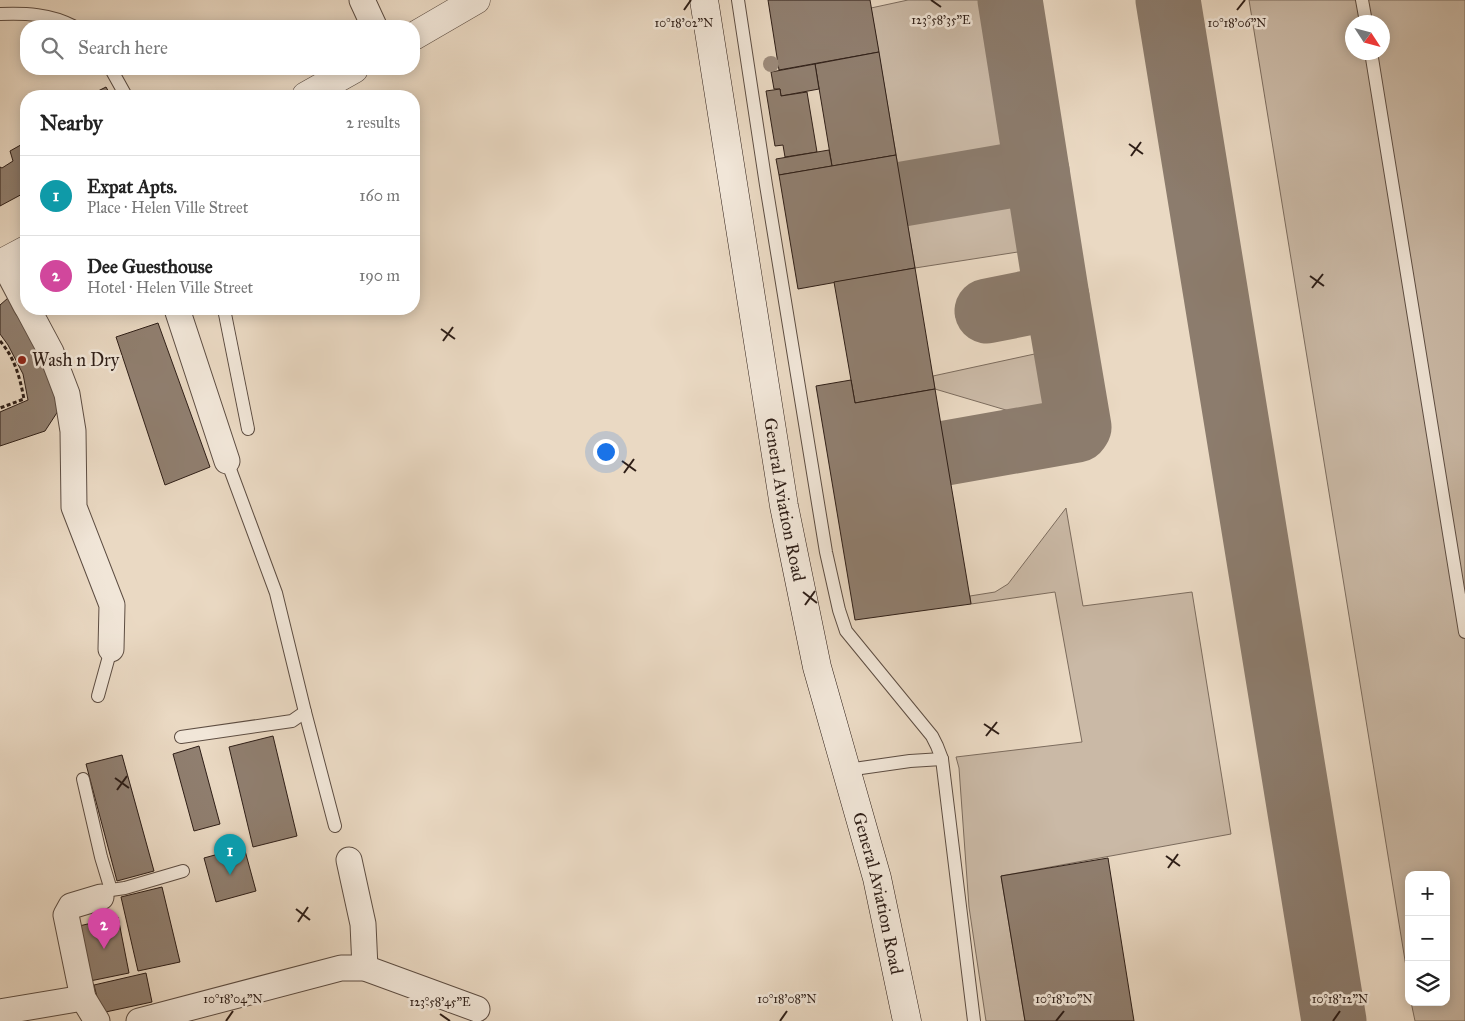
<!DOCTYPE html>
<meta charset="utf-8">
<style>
:root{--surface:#fff;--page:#f2f2f2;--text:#222;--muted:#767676;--line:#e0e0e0;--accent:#7c3aed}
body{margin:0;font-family:"IM FELL Great Primer",serif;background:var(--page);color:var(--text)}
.controls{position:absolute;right:15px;bottom:15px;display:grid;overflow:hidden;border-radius:10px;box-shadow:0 2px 12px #0003}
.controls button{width:45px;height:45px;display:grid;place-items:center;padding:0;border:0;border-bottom:1px solid var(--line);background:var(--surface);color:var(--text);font:25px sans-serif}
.compass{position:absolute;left:1345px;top:15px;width:45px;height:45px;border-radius:50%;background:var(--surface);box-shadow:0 2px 12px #0003;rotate:126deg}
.you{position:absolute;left:605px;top:451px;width:18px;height:18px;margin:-12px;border:4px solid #fff;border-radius:50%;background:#1a73e8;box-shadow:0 0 0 8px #1a73e833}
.badge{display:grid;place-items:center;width:32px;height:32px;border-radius:50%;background:var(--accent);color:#fff;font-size:16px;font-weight:700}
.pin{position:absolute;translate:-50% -41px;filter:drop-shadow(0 1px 2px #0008)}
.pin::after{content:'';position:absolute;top:26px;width:18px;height:15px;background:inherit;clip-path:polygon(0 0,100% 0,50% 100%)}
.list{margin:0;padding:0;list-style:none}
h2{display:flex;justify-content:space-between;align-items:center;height:65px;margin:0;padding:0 20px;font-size:21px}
h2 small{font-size:16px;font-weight:400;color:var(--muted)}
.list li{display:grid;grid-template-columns:32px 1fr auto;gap:15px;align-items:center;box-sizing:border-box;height:80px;padding:0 20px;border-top:1px solid var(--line)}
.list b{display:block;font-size:19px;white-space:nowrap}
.list p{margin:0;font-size:16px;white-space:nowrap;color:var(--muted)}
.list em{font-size:16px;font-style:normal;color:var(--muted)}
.icon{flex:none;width:28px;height:28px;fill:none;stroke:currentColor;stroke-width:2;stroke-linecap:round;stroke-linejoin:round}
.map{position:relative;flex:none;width:1465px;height:1021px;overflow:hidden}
.search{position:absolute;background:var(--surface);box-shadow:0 2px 12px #0003;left:20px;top:20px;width:400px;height:55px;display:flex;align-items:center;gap:12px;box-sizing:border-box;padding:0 18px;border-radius:20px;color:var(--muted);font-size:19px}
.panel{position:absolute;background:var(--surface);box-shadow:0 2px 12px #0003;left:20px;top:90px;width:400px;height:225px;border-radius:20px}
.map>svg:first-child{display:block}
.green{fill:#cab9a6;stroke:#7c6c5e;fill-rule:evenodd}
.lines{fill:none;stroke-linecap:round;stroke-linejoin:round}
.taxiway{stroke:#8c7c6d;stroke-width:65}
.building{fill:#907f70;stroke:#2e1e17}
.service-casing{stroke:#5d4d42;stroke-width:14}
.minor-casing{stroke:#5d4d42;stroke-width:27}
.tertiary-casing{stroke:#5d4d42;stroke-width:29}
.secondary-casing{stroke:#2e1e17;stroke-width:29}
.path{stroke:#2e1e17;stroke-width:3;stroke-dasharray:4 2.5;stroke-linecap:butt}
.service{stroke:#f1e6d8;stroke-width:12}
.minor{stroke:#f1e6d8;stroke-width:25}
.tertiary{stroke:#f1e6d8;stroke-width:28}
.secondary{stroke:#f1e6d8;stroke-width:28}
.tree{fill:#9c8b7c}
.ticks{fill:none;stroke:#2e1e17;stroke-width:2}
.poi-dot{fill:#8f2418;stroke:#f1e6d8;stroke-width:2}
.labels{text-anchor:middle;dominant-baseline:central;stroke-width:5;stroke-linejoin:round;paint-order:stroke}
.poi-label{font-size:18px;fill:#2e1e17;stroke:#f1e6d8;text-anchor:start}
.street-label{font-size:18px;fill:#2e1e17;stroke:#f1e6d8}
.ticks-label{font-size:12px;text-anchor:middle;fill:#2e1e17;stroke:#f1e6d8;stroke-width:5;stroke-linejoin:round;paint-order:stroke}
</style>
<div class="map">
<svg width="1465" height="1021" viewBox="0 0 1465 1021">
<rect width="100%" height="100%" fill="#ead9c3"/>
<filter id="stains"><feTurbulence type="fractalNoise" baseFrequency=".004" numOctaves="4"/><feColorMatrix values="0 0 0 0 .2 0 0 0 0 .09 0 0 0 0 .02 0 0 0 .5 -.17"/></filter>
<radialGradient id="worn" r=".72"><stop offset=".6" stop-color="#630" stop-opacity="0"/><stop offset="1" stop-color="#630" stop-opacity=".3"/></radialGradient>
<g class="green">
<path d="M908,0H996L1019,143C1016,155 1012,162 1000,168L901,184L871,8Z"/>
<path d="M1249,0H1465V1021H1415L1411,1002H1446V875H1409V985ZM1352,22H1382V52H1352Z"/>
<polygon points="1004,188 1013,189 1028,198 1037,249 915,268 904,205"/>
<polygon points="1053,350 1064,418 1043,421 935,389 933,376"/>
<polygon points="1066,508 1083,606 1192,592 1231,834 1001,876 1025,1021 986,1021 969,907 959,768 956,757 1082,742 1055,592 971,604 970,596 995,592 1008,584"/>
</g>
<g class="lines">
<g class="taxiway">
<polyline points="1168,0 1334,1021"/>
<polyline points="903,194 1037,171"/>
<polyline points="987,311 1057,297"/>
<polyline points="946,453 1077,430 1079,427 1057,297 1010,0"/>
</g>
</g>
<g class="building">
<polygon points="768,0 870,0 879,52 779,70"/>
<polygon points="879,52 896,155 832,166 815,64"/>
<polygon points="815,64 819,89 781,96 780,89 774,89 771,72"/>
<polygon points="106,87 111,96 88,96"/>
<polygon points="780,89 781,96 807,92 817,152 785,157 783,145 775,146 766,91"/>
<polygon points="26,142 26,192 0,206 0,167 2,168 13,161 10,151"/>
<polygon points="829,150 832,166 779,175 776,159"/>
<polygon points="896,155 915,268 798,289 779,175"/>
<polygon points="915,268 935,389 855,403 834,282"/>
<polygon points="8,298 43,350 60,408 45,431 0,446 0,412 28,400 23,374 8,345 0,334 0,305"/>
<polygon points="158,323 210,467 165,485 116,337"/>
<polygon points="851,380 855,403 935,389 971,604 855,620 816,386"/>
<polygon points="273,736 297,836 253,847 229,747"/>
<polygon points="199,746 220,824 194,831 173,754"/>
<polygon points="122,755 154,871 117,881 86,764"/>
<polygon points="244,847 256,891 216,902 204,858"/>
<polygon points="1108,858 1134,1021 1025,1021 1001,876"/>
<polygon points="162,887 180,962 138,971 121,897"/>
<polygon points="118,917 129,973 90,981 79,926"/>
<polygon points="146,973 152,1002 101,1013 94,985"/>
</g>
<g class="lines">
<defs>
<g id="service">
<polyline points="738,0 766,185 826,552 839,610 846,631 932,736 937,746 942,759 974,1021"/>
<polyline points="1362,0 1366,22"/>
<path d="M0,14C26,13 50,14 73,26"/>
<polyline points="1371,52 1465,632"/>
<polyline points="111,69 126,96"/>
<polyline points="224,309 248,429"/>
<polyline points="227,461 276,593 305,712 335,826"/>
<polyline points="98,696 111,649"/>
<polyline points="181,737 292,721 305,712"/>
<polyline points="847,770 910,761 942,759"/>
<polyline points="83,779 101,857 111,890"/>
<polyline points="105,894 111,890 125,888 183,871"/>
</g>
<g id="minor">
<polyline points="362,0 374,26"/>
<polyline points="3,262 26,306"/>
<polyline points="28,309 51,352 67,394 73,431 74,507 112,605 111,649"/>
<polyline points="177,309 227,461"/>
<polyline points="349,860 363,924 365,968"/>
<polyline points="0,1012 83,998"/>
<polyline points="97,1021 83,998 66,915 71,906 101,897"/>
<polyline points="139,1021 341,968 365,968 477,1009"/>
</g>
<g id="tertiary">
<polyline points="414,36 476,0"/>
<polyline points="306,96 354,69"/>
<polyline points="0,264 26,250"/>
</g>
<g id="secondary">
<path id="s1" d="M704,0L784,506L817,667L877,878L907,1021"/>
</g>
</defs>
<use href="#service" class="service-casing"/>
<use href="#minor" class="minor-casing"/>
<use href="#tertiary" class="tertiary-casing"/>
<use href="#secondary" class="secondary-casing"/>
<path class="path" d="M0,341C15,358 20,378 24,399L0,408"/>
<use href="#service" class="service"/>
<use href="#minor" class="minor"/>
<use href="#tertiary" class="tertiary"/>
<use href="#secondary" class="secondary"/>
</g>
<circle class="tree" cx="771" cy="64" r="8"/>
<path class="ticks" d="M931,0L941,7M684,10L691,0M1237,10L1245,0M1129,144L1143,154M1131,156L1141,142M1310,276L1324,286M1312,288L1323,274M441,329L455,339M443,341L453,327M622,461L636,471M624,473L634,459M803,592L817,603M805,605L815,591M984,724L999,734M986,736L997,722M115,778L129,788M117,790L127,776M1166,856L1180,866M1168,868L1178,854M296,909L310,920M298,922L308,907M440,1014L450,1021M226,1021L233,1011M780,1021L787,1011M1056,1021L1064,1011M1333,1021L1340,1011"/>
<circle class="poi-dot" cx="22" cy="360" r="5"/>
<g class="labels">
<g class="poi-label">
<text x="32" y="360">Wash n Dry</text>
</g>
<g class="street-label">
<text stroke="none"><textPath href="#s1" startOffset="506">General Aviation Road</textPath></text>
<text stroke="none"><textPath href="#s1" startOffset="911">General Aviation Road</textPath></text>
</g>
</g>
<g class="ticks-label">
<text x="941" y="24">123°58'35"E</text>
<text x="684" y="27">10°18'02"N</text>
<text x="1237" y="27">10°18'06"N</text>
<text x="233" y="1003">10°18'04"N</text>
<text x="787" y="1003">10°18'08"N</text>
<text x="1064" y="1003">10°18'10"N</text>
<text x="1340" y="1003">10°18'12"N</text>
<text x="440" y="1006">123°58'45"E</text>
</g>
<rect width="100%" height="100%" filter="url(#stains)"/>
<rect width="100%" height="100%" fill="url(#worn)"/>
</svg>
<div class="controls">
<button>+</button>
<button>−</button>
<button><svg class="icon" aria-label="layers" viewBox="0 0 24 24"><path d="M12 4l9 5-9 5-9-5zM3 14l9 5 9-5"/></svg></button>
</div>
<svg class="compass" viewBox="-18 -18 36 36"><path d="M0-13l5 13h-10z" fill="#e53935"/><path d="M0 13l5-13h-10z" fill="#767676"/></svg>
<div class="you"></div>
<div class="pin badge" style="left:230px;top:875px;background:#0f9aa8">1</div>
<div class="pin badge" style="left:104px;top:949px;background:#d1479c">2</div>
<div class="search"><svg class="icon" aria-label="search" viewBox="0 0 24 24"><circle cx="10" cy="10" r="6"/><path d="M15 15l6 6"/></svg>Search here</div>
<section class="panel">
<h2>Nearby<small>2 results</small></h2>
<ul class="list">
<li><span class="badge" style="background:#0f9aa8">1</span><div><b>Expat Apts.</b><p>Place · Helen Ville Street</p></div><em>160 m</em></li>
<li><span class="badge" style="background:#d1479c">2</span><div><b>Dee Guesthouse</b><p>Hotel · Helen Ville Street</p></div><em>190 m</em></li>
</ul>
</section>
</div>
